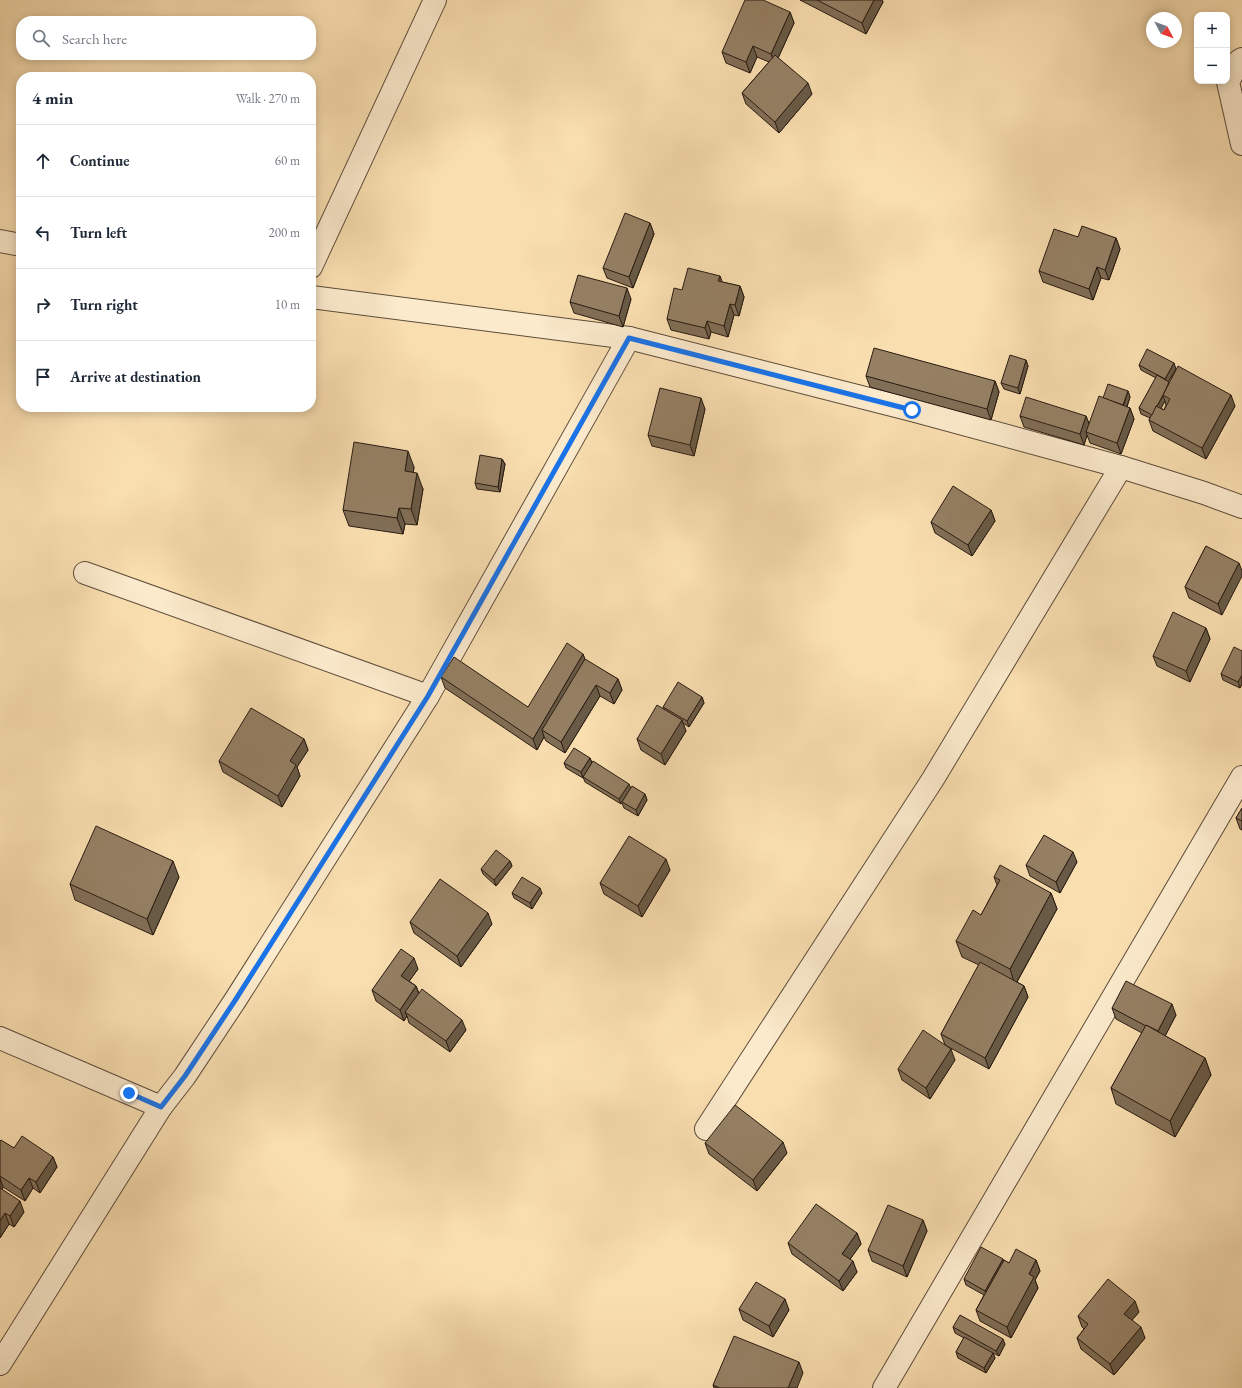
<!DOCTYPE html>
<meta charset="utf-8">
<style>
:root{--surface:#fff;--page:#f6f6f7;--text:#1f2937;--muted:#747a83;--line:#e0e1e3}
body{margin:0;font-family:"EB Garamond",serif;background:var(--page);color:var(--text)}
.controls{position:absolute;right:12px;top:12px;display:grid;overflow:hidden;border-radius:8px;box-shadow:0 2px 10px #0003}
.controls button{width:36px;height:36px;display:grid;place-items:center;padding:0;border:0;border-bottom:1px solid var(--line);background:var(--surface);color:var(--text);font:20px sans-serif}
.compass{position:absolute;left:1146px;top:12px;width:36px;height:36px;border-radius:50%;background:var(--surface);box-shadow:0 2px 10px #0003;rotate:131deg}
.stop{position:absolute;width:12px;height:12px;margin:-9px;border:3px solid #1a73e8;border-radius:50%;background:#fff}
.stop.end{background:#1a73e8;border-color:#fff;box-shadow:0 1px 4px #0008}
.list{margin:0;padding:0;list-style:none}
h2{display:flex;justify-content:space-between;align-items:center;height:52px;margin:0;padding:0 16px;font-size:17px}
h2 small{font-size:13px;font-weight:400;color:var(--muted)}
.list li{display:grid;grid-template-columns:26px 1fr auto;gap:12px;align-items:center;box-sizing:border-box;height:72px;padding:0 16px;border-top:1px solid var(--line)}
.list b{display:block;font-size:15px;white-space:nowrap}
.list em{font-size:13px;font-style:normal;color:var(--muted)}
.icon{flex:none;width:22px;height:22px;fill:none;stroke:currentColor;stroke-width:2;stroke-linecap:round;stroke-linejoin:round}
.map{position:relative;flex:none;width:1242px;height:1388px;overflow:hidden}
.search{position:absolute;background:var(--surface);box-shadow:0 2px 10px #0003;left:16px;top:16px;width:300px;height:44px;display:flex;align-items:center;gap:10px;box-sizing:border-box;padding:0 14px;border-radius:16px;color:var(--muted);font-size:15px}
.panel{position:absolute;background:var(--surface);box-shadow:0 2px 10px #0003;left:16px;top:72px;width:300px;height:340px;border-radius:16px}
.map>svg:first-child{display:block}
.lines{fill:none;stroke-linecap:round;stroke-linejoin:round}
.street-casing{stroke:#5d4c3a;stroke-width:24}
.street{stroke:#fbeacc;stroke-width:22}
.wall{fill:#806e56;stroke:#291b12;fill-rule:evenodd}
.shaded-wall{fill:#685a46;stroke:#291b12}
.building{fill:#958064;stroke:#291b12}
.route{stroke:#1a73e8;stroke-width:5}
</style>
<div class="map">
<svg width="1242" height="1388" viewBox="0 0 1242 1388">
<rect width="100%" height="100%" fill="#f9deb0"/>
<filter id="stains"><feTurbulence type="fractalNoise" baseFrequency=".005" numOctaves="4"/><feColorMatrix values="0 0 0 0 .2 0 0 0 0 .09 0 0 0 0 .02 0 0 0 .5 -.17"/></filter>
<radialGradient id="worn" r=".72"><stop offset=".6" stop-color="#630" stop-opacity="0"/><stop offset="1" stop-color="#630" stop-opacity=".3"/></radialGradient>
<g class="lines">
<defs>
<g id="street">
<polyline points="1242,59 1239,61 1228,82 1242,144"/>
<polyline points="0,241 21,245"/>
<polyline points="311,267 435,0"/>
<polyline points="311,297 629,338 912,410 1121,467 1204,493 1242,507"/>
<polyline points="85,573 428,696"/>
<polyline points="0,1038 161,1107 185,1076 236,999 428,696 629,338"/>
<polyline points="706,1129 933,779 1121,467"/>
<polyline points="0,1364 161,1107"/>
<polyline points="884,1388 1242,777"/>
</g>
</defs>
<use href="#street" class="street-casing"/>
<use href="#street" class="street"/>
</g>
<g class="wall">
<polygon points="800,0 882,0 883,2 866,34"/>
<polygon points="790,12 794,23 778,58 812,94 779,133 746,104 742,93 769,62 757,57 750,73 726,63 722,52"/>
<polygon points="650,223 654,234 633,288 607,278 603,268"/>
<polygon points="1078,237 1116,238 1120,249 1109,280 1101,278 1093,300 1043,282 1039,271"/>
<polygon points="720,276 722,282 740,286 744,297 739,316 734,315 728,337 711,332 709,339 671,330 667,319 682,290"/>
<polygon points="631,299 623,327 574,313 570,302"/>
<polygon points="1026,360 1028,366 1020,394 1004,389 1001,383"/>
<path d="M1139,365L1176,369L1168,382L1235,406L1206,459L1153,431L1149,420L1150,418L1141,414L1139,408L1156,378L1141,370ZM1165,401L1166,405L1164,410L1161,408Z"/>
<polygon points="866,376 995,381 999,392 991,420 870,387"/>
<polygon points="1128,391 1130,397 1127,407 1130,408 1134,419 1121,454 1090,443 1087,435 1084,445 1024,427 1020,416 1086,416 1089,424 1103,398"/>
<polygon points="705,409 694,456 652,446 648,435"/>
<polygon points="502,459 505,464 500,492 477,489 475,483"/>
<polygon points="414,467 413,473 423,489 417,525 405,524 403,534 349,526 343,510"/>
<polygon points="991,510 995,521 972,556 935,533 931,522"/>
<polygon points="1206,546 1222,615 1189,598 1185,587"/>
<polygon points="1206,628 1210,639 1190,682 1157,666 1153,656"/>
<polygon points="1242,651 1242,684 1240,688 1223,680 1221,674"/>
<polygon points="583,654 585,660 618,679 622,690 614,704 600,696 565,753 546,741 544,737 537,750 445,688 441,677 528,707"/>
<polygon points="702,697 704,703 689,727 683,723 686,731 665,765 641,750 637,739 664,709 663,707"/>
<polygon points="304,739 308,750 297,767 300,776 282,807 223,772 219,761"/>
<polygon points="590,758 592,763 630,788 645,794 647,800 638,816 624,808 622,803 621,804 585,782 583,777 583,778 566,768 564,763"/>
<polygon points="1242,808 1242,830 1240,829 1236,818"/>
<polygon points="510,861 512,866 496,886 483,874 481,869"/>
<polygon points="1077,862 1060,893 1030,876 1026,865"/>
<polygon points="670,870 642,917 604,894 600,883"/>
<polygon points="179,877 153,935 75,900 70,884"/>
<polygon points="994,877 1051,893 1057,909 1017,982 1024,986 1028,997 989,1069 945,1045 941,1034 979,965 962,957 956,941 981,915 997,885"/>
<polygon points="512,893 542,893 532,909 514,898"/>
<polygon points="410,922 492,924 461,967 414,933"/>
<polygon points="418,969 409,981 416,986 419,993 466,1030 450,1052 409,1023 407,1016 404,1021 376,1001 372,990"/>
<polygon points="1112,1008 1176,1015 1165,1036 1205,1058 1211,1075 1175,1137 1116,1104 1111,1088 1142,1033 1116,1019"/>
<polygon points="955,1060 930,1099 902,1080 898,1069"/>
<polygon points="0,1141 14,1148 53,1157 57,1167 40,1193 33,1188 25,1201 3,1187 2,1189 24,1212 14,1227 9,1224 0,1238"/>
<polygon points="705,1143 787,1153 757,1191 709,1154"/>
<polygon points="923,1220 927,1231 907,1277 872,1261 868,1250"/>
<polygon points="857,1233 861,1244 850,1259 857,1272 843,1291 792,1254 788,1243"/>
<polygon points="1003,1260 1009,1263 1036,1260 1040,1271 1035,1280 1038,1288 1011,1338 980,1321 976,1310 984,1295 966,1285 964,1279"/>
<polygon points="739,1309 789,1310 773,1337 743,1320"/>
<polygon points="1139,1312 1132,1320 1145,1338 1114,1375 1081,1349 1077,1338 1084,1329 1082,1327 1078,1316"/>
<polygon points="953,1327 1005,1344 999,1356 993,1353 995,1358 986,1373 958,1358 956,1352 964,1338 955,1333"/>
<polygon points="713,1385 720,1388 714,1388"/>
</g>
<g class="shaded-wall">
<polygon points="874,0 882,0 883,2 866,34 862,23"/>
<polygon points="790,12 794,23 775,65 771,54"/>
<polygon points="753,46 757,57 750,73 746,62"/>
<polygon points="808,83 812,94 779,133 775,122"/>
<polygon points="650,223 654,234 633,288 629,277"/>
<polygon points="1116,238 1120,249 1109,280 1105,270"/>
<polygon points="1097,267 1101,278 1093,300 1089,289"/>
<polygon points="720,276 724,287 718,281"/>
<polygon points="740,286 744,297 739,316 735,305"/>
<polygon points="627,288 631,299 623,327 619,316"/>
<polygon points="730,304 734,315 728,337 724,326"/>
<polygon points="707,321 711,332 709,339 705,328"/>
<polygon points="1026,360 1028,366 1020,394 1018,388"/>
<polygon points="1174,363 1176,369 1167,384 1165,379"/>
<polygon points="995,381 999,392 991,420 987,409"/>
<polygon points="1128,391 1130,397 1125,412 1123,407"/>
<polygon points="1231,395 1235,406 1206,459 1202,448"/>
<polygon points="1163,396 1165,401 1154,421 1152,415"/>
<polygon points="701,398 705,409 694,456 690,445"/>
<polygon points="1130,408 1134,419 1121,454 1117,443"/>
<polygon points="1086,416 1090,426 1086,432 1087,435 1084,445 1080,434"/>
<polygon points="408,451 414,467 411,487 405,471"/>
<polygon points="502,459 505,464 500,492 498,487"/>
<polygon points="417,473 423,489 417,525 411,509"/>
<polygon points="399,508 405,524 403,534 397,518"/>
<polygon points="991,510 995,521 972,556 968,545"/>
<polygon points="1239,563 1242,571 1242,576 1222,615 1218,604"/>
<polygon points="1206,628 1210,639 1190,682 1186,671"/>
<polygon points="583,654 587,665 542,730 544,737 537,750 533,739"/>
<polygon points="1242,675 1242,684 1240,688 1238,682"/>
<polygon points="618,679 622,690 614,704 610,693"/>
<polygon points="596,685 600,696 565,753 561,742"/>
<polygon points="702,697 704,703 689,727 687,721"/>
<polygon points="682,720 686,731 665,765 661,754"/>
<polygon points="304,739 308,750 297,767 300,776 282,807 278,796 290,761"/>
<polygon points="590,758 592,763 583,778 581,772"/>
<polygon points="629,784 631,789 621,804 619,799"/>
<polygon points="645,794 647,800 638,816 636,810"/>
<polygon points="1073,852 1077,862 1060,893 1056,882"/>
<polygon points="666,859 670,870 642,917 638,906"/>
<polygon points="173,861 179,877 153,935 147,919"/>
<polygon points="510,861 512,866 496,886 494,880"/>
<polygon points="540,888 542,893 532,909 530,903"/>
<polygon points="1051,893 1057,909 1015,985 1010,969"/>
<polygon points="488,913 492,924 461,967 457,956"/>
<polygon points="414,958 418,969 405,987 401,976"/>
<polygon points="416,986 420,997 405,1012 407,1016 404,1021 400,1010"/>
<polygon points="1024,986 1028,997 989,1069 985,1058"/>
<polygon points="1172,1004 1176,1015 1162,1042 1158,1031"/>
<polygon points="462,1020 466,1030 450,1052 446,1041"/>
<polygon points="951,1049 955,1060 930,1099 926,1088"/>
<polygon points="1205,1058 1211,1075 1175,1137 1170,1121"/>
<polygon points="783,1142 787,1153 757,1191 753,1180"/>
<polygon points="53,1157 57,1167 40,1193 36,1182"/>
<polygon points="0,1178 3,1187 0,1193"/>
<polygon points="29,1178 33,1188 25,1201 21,1190"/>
<polygon points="20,1201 24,1212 14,1227 10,1216"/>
<polygon points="5,1213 9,1224 0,1238 0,1221"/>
<polygon points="923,1220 927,1231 907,1277 903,1266"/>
<polygon points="857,1233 861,1244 846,1265 842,1254"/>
<polygon points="1003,1259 1005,1265 987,1296 985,1291"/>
<polygon points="1036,1260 1040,1271 1035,1280 1038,1288 1011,1338 1007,1327 1029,1274"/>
<polygon points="853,1261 857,1272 843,1291 839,1281"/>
<polygon points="785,1299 789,1310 773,1337 769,1326"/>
<polygon points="1135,1301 1139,1312 1128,1325 1124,1314"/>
<polygon points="1141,1327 1145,1338 1114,1375 1110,1364"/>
<polygon points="1003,1339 1005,1344 999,1356 996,1351"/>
<polygon points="993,1353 995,1358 986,1373 984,1368"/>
<polygon points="799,1362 803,1373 797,1388 788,1388"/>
</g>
<g class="building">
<polygon points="745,0 763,0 790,12 771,54 753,46 746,62 722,52"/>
<polygon points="817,0 874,0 862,23"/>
<polygon points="775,55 808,83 775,122 742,93"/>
<polygon points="625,213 650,223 629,277 603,268"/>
<polygon points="1082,226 1116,238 1105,270 1097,267 1089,289 1039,271 1054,229 1078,237"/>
<polygon points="688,268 720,276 718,281 740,286 735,305 730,304 724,326 707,321 705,328 667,319 674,288 682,290"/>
<polygon points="578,275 627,288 619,316 570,302"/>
<polygon points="874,348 995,381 987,409 866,376"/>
<polygon points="1147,349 1174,363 1165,379 1139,365"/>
<polygon points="1010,355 1026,360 1018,388 1001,383"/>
<polygon points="1178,366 1231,395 1202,448 1149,420 1156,406 1164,410 1170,399 1163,395"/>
<polygon points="1157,375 1169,382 1163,395 1157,406 1156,406 1152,415 1139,408"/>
<polygon points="1108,384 1128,391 1123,405 1103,398"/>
<polygon points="660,388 701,398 690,445 648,435"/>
<polygon points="1099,396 1130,408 1117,443 1086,432"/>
<polygon points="1026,397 1086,416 1080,434 1020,416"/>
<polygon points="354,442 408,451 405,471 417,473 411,509 399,508 397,518 343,510"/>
<polygon points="480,455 502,459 498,487 475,483"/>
<polygon points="953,486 991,510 968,545 931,522"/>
<polygon points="1206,546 1239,563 1218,604 1185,587"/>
<polygon points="1173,612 1206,628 1186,671 1153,656"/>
<polygon points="567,643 583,654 533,739 441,677 454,657 528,707"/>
<polygon points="1234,647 1242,651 1242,675 1238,682 1221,674"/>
<polygon points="585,659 618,679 610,693 596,685 561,742 542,730"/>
<polygon points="678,682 702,697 687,721 663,707"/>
<polygon points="657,705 682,720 661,754 637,739"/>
<polygon points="251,708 304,739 290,761 296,765 278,796 219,761"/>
<polygon points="574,748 590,758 581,772 564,763"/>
<polygon points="593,761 629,784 619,799 583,777"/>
<polygon points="632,786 645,794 636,810 622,802"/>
<polygon points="1242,808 1242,821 1236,818"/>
<polygon points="96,826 173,861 147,919 70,884"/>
<polygon points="1044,835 1073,852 1056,882 1026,865"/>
<polygon points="629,836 666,859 638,906 600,883"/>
<polygon points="496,850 510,861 494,880 481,869"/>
<polygon points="1000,865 1051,893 1010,969 956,941 973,910 981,915 1000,880 994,877"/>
<polygon points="522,877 540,888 530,903 512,893"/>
<polygon points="440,879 488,913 457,956 410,922"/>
<polygon points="401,949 414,958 401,976 416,986 400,1010 372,990"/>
<polygon points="980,962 1024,986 985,1058 941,1034"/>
<polygon points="1126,981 1172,1004 1158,1031 1146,1025 1146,1026 1112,1008"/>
<polygon points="422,989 462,1020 446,1041 405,1012"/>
<polygon points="1146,1025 1205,1058 1170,1121 1111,1088"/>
<polygon points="923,1030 951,1049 926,1088 898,1069"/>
<polygon points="735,1105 783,1142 753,1180 705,1143"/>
<polygon points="22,1136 53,1157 36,1182 29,1178 21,1190 0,1176 0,1141 1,1140 14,1148"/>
<polygon points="0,1188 20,1201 10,1216 5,1213 0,1221"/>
<polygon points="816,1204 857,1233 842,1254 853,1261 839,1281 788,1243"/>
<polygon points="888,1205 923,1220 903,1266 868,1250"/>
<polygon points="981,1247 1003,1259 985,1291 964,1279"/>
<polygon points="1016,1249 1036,1260 1029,1274 1034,1277 1007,1327 976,1310 1004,1260 1009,1263"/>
<polygon points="1108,1279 1135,1301 1124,1314 1141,1327 1110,1364 1077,1338 1088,1324 1078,1316"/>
<polygon points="756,1282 785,1299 769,1326 739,1309"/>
<polygon points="960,1315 1003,1339 996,1351 953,1327"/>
<polygon points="734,1336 799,1362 788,1388 720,1388 713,1385"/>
<polygon points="964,1337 993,1353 984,1368 956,1352"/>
</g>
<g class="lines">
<polyline class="route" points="129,1093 161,1107 185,1076 236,999 428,696 629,338 912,410"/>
</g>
<rect width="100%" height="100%" filter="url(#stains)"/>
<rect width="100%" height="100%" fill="url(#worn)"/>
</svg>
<div class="controls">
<button>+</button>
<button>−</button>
</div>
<svg class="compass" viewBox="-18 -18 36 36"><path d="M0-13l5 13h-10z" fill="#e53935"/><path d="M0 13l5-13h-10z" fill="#747a83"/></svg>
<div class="stop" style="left:912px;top:410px"></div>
<div class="stop end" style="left:129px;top:1093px"></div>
<div class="search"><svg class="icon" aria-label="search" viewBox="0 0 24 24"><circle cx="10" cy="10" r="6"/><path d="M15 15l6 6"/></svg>Search here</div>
<section class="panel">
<h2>4 min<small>Walk · 270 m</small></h2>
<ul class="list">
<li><svg class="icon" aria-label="ahead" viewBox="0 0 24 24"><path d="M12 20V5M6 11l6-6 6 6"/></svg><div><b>Continue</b></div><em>60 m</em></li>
<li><svg class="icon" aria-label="left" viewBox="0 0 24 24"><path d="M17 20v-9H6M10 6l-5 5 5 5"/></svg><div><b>Turn left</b></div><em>200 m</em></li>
<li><svg class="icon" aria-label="right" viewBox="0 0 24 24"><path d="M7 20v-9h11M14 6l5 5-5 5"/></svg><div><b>Turn right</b></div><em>10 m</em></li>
<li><svg class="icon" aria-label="arrive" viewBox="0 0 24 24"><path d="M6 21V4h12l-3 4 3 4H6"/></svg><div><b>Arrive at destination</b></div></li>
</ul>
</section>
</div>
